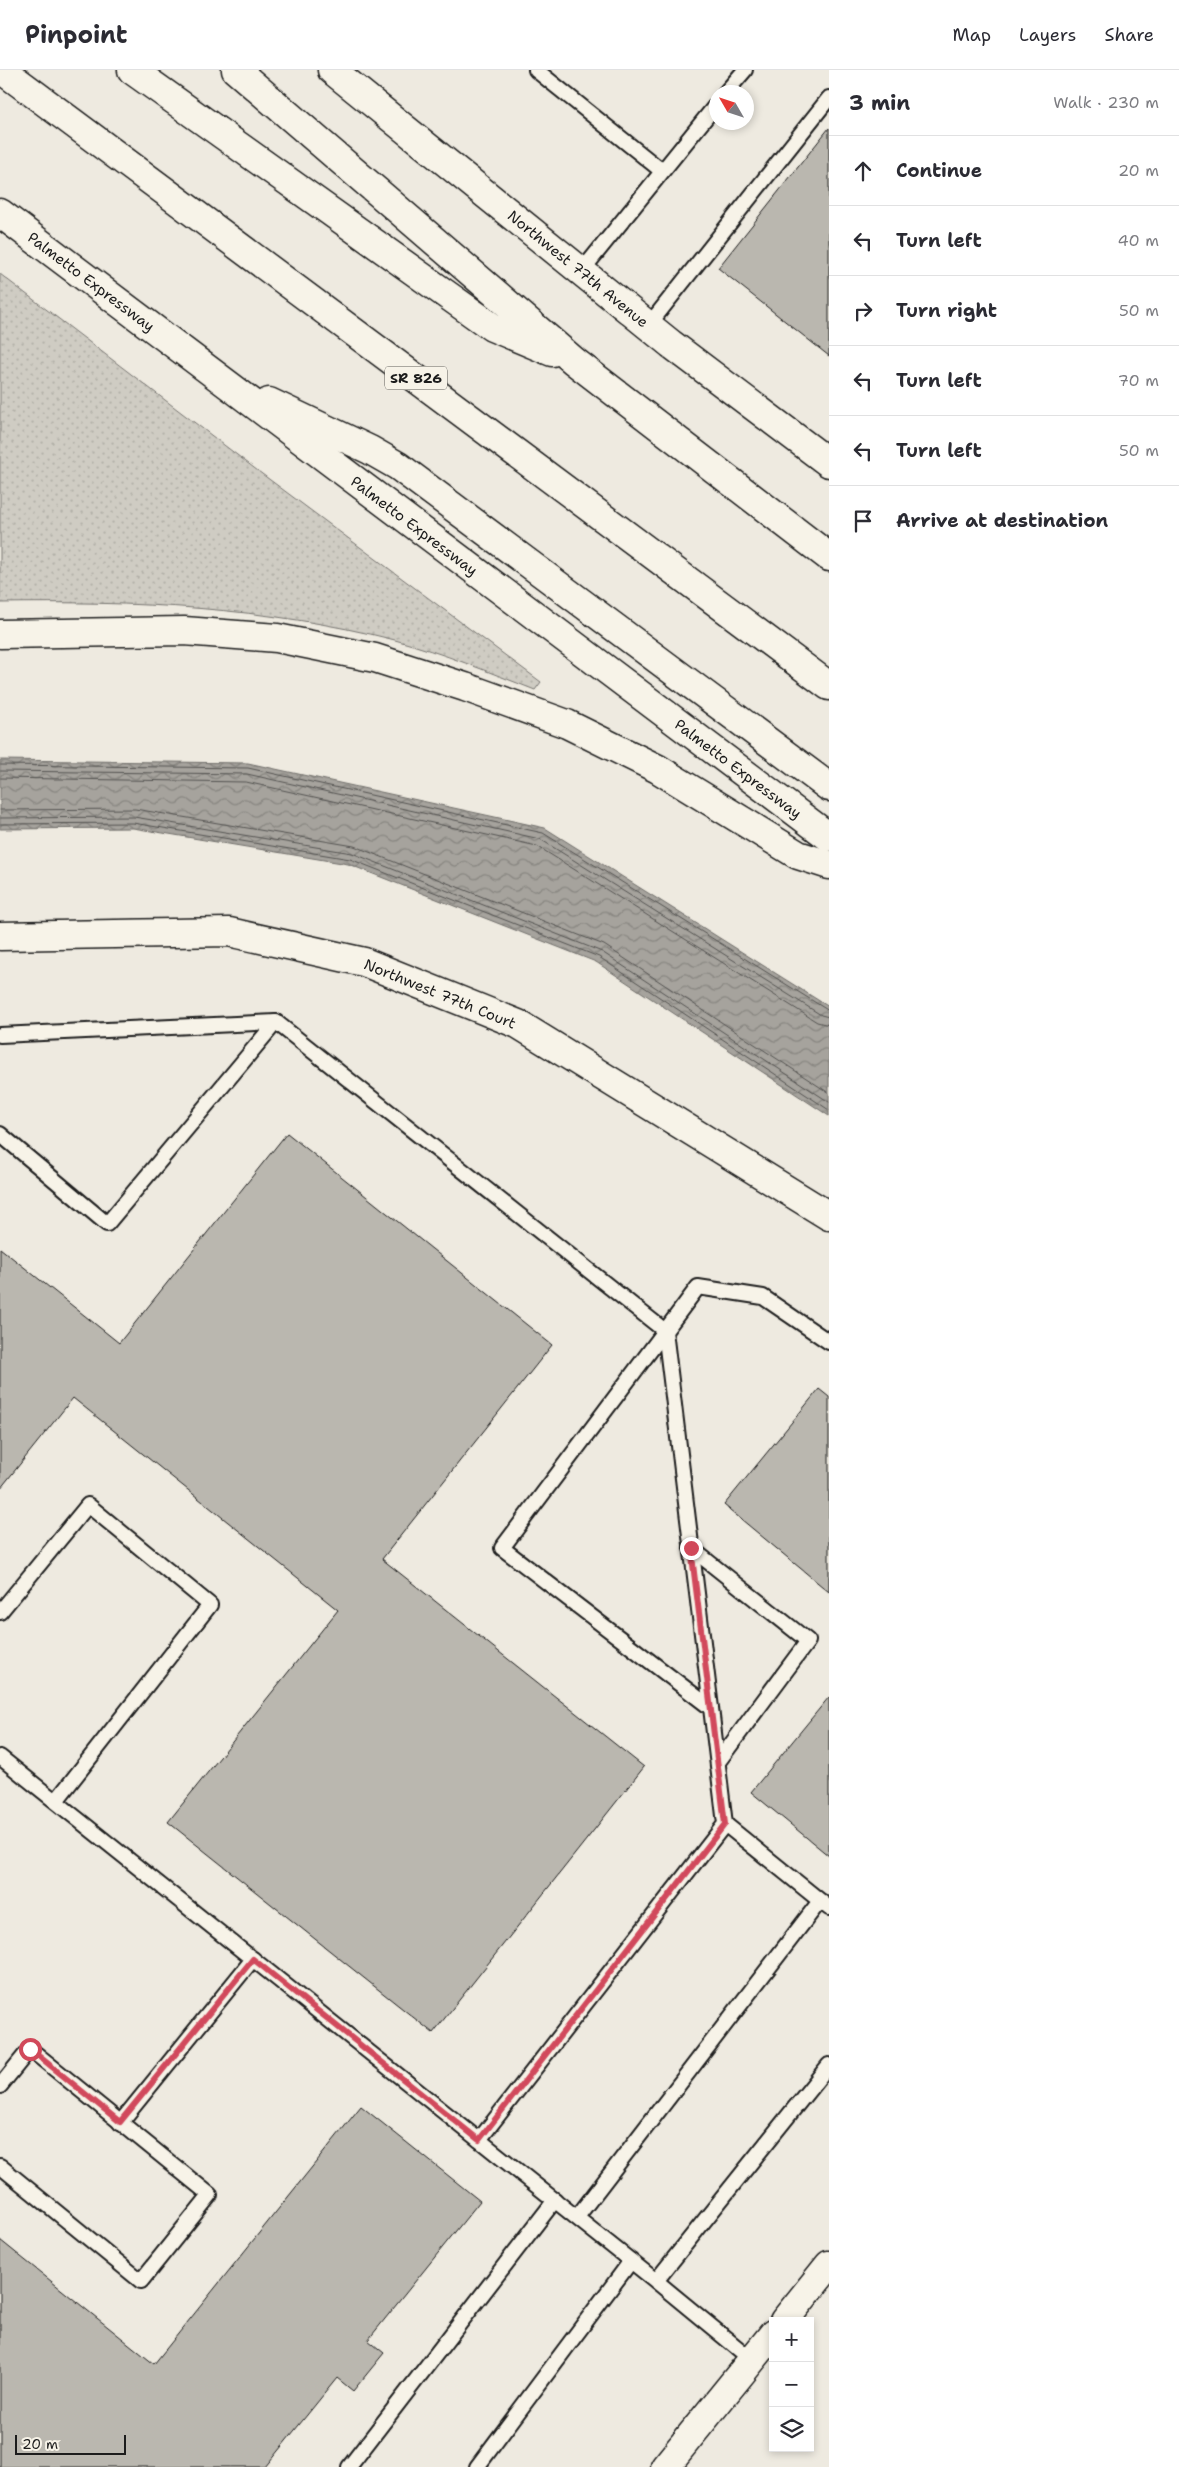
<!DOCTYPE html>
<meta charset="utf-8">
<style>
:root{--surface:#fff;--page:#f7f7f7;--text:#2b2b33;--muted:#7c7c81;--line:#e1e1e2}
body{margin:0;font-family:"Shantell Sans",sans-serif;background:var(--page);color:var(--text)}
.controls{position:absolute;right:15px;bottom:15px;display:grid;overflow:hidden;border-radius:0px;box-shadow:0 2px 8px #0003}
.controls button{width:45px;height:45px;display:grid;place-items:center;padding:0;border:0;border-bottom:1px solid var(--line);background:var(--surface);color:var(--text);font:25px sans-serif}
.compass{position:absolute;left:709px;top:15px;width:45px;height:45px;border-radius:50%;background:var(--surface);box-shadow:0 2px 8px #0003;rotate:309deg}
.scale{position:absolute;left:15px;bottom:12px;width:111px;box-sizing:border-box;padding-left:5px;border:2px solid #1c1c1c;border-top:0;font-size:14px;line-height:18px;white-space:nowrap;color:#1c1c1c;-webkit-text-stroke:4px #f7f3e8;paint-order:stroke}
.stop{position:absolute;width:15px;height:15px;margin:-11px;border:4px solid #d1495b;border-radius:50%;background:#fff}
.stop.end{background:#d1495b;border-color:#fff;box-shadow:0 1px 5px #0008}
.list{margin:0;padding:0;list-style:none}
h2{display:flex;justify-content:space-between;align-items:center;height:65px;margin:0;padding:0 20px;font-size:21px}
h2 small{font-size:16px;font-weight:400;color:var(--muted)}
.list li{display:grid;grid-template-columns:32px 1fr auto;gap:15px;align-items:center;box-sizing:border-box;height:70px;padding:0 20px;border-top:1px solid var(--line)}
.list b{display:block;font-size:19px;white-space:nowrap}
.list em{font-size:16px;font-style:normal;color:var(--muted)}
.icon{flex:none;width:28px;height:28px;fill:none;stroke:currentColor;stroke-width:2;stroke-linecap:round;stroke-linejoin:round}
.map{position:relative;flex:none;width:829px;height:2397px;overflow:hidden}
header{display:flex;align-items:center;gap:30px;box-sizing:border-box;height:70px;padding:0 25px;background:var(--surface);border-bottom:1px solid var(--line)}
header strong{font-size:24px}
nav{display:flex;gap:28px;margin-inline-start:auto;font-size:18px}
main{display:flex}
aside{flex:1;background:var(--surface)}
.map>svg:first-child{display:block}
.grass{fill:url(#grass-dots);stroke:#767470}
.water{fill:url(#water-waves);stroke:#6f6d69}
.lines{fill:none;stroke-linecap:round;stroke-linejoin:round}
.shore{stroke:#535250;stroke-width:1}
.building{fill:#bab7af;stroke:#1c1c1c}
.lane-casing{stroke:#1c1c1c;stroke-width:18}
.street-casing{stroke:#1c1c1c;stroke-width:31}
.highway-casing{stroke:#1c1c1c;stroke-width:31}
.lane{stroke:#f7f3e8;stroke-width:14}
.street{stroke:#f7f3e8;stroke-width:28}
.highway{stroke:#f7f3e8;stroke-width:28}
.route{stroke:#d1495b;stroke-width:6}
.labels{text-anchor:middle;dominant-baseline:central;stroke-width:4;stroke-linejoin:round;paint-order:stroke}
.shield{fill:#f7f3e8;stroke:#5e5c59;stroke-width:1}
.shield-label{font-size:14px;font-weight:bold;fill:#1c1c1c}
.street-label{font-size:15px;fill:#1c1c1c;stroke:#f7f3e8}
</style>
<header>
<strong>Pinpoint</strong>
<nav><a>Map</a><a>Layers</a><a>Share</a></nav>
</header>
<main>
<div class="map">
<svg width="829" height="2397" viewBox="0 0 829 2397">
<defs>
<pattern id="grass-dots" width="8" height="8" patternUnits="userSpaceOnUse" patternTransform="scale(1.25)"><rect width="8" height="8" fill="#cfccc3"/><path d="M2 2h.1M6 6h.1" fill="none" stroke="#b1afa7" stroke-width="1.8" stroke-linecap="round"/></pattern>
<pattern id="water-waves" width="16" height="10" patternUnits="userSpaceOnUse" patternTransform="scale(1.25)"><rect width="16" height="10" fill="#a6a39d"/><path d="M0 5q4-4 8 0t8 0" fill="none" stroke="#86847f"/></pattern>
</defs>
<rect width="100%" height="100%" fill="#eeeae0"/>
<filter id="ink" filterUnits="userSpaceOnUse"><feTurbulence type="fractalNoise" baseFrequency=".02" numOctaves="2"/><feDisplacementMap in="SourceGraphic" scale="10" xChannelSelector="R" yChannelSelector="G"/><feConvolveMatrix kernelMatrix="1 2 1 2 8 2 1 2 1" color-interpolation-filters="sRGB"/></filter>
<g filter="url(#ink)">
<path class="grass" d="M0,204L258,401L541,612L535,620C489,602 443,583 395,570C266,537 133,531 0,533Z"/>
<polygon class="water" points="0,690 248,693 545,758 829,937 829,1046 596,892 348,794 133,758 0,759"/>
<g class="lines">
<g class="shore">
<polyline points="0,695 248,698 543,763 829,941"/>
<polyline points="0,701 247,704 540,769 821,945 829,947"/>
<polyline points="0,708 246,712 537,776 817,952 829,955"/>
<polyline points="0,740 135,739 354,776 604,875 829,1023"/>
<polyline points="0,748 134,747 352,783 602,882 829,1032"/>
<polyline points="0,754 133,753 350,789 599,887 829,1040"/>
</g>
</g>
<g class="building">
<polygon points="829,58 829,286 718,198"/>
<polygon points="287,1063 552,1275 382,1489 644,1697 433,1963 168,1752 338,1540 73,1328 0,1419 0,1178 119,1273"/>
<polygon points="819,1319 829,1327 829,1522 724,1435"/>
<polygon points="829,1627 829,1786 751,1722"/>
<polygon points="361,2036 480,2131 368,2270 384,2283 353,2321 337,2308 265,2397 0,2397 0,2170 154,2294"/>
</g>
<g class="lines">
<defs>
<g id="lane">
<polyline points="536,0 662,101"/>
<polyline points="726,22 745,0"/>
<polyline points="581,202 716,35"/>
<polyline points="648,256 829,28"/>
<polyline points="0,965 276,952 665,1261 502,1478 711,1638 725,1754 479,2070 0,1687"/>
<polyline points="0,1064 107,1154 276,952"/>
<polyline points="691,1478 808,1571 718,1692"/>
<polyline points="0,1542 88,1435 210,1535 56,1731"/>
<polyline points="711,1638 665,1261 698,1217 763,1227 829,1272"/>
<polyline points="725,1754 829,1838"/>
<polyline points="0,2016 30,1979 210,2125 141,2211 0,2096"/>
<polyline points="120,2053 253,1889"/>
<polyline points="479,2070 656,2211 829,1995"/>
<polyline points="577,2147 820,1831"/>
<polyline points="656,2211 752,2290"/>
<polyline points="349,2397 555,2130"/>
<polyline points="477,2397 631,2191"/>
</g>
<g id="street">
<polyline points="332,0 671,274 829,393"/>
<polyline points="0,866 229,862 364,892 518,954 829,1146"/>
<polyline points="784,2251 829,2195"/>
<polyline points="665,2397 773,2264"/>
</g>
<g id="highway">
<polyline points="2,0 829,616"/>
<polyline points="132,0 492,257 552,282"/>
<polyline points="236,0 574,291 829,487"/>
<polyline points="0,143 829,767"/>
<polyline points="269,332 370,380 398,396 829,717"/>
<polyline points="0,564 184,561 277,568 375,588 465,617 567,654 658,699 798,785 829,795"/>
</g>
</defs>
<use href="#lane" class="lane-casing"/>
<use href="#street" class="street-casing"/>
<use href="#highway" class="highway-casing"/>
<use href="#lane" class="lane"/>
<use href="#street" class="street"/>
<use href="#highway" class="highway"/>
</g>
</g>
<g class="lines" filter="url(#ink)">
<polyline class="route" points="30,1979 120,2052 253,1889 479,2070 725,1754 691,1478"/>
</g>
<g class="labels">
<rect class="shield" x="385" y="296.5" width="62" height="23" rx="4"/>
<g class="shield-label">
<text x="416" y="308">SR 826</text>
</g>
<g class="street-label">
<text transform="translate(578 199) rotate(39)">Northwest 77th Avenue</text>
<text transform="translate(91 212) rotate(37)">Palmetto Expressway</text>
<text transform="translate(414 456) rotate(37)">Palmetto Expressway</text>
<text transform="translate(738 699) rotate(37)">Palmetto Expressway</text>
<text transform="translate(440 924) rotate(22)">Northwest 77th Court</text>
</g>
</g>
</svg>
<div class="controls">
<button>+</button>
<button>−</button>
<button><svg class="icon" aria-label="layers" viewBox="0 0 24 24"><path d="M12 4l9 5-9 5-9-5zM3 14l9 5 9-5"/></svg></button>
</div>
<svg class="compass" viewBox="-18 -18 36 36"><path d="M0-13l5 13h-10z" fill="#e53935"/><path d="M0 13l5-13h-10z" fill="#7c7c81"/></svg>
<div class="scale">20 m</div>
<div class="stop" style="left:30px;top:1979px"></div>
<div class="stop end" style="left:691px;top:1478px"></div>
</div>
<aside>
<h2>3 min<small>Walk · 230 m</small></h2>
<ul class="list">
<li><svg class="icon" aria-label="ahead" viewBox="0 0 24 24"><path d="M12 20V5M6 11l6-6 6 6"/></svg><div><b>Continue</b></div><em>20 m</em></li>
<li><svg class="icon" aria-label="left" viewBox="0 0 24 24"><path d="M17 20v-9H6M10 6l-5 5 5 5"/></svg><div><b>Turn left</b></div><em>40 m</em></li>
<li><svg class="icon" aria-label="right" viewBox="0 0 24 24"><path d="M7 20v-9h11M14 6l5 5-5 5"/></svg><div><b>Turn right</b></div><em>50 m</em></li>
<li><svg class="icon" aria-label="left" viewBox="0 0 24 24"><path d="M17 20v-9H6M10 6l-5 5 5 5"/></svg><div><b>Turn left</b></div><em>70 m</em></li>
<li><svg class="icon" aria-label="left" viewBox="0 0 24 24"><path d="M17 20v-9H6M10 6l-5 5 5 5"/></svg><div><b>Turn left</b></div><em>50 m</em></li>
<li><svg class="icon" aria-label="arrive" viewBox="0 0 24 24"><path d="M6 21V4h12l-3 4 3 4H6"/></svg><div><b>Arrive at destination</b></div></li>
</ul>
</aside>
</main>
